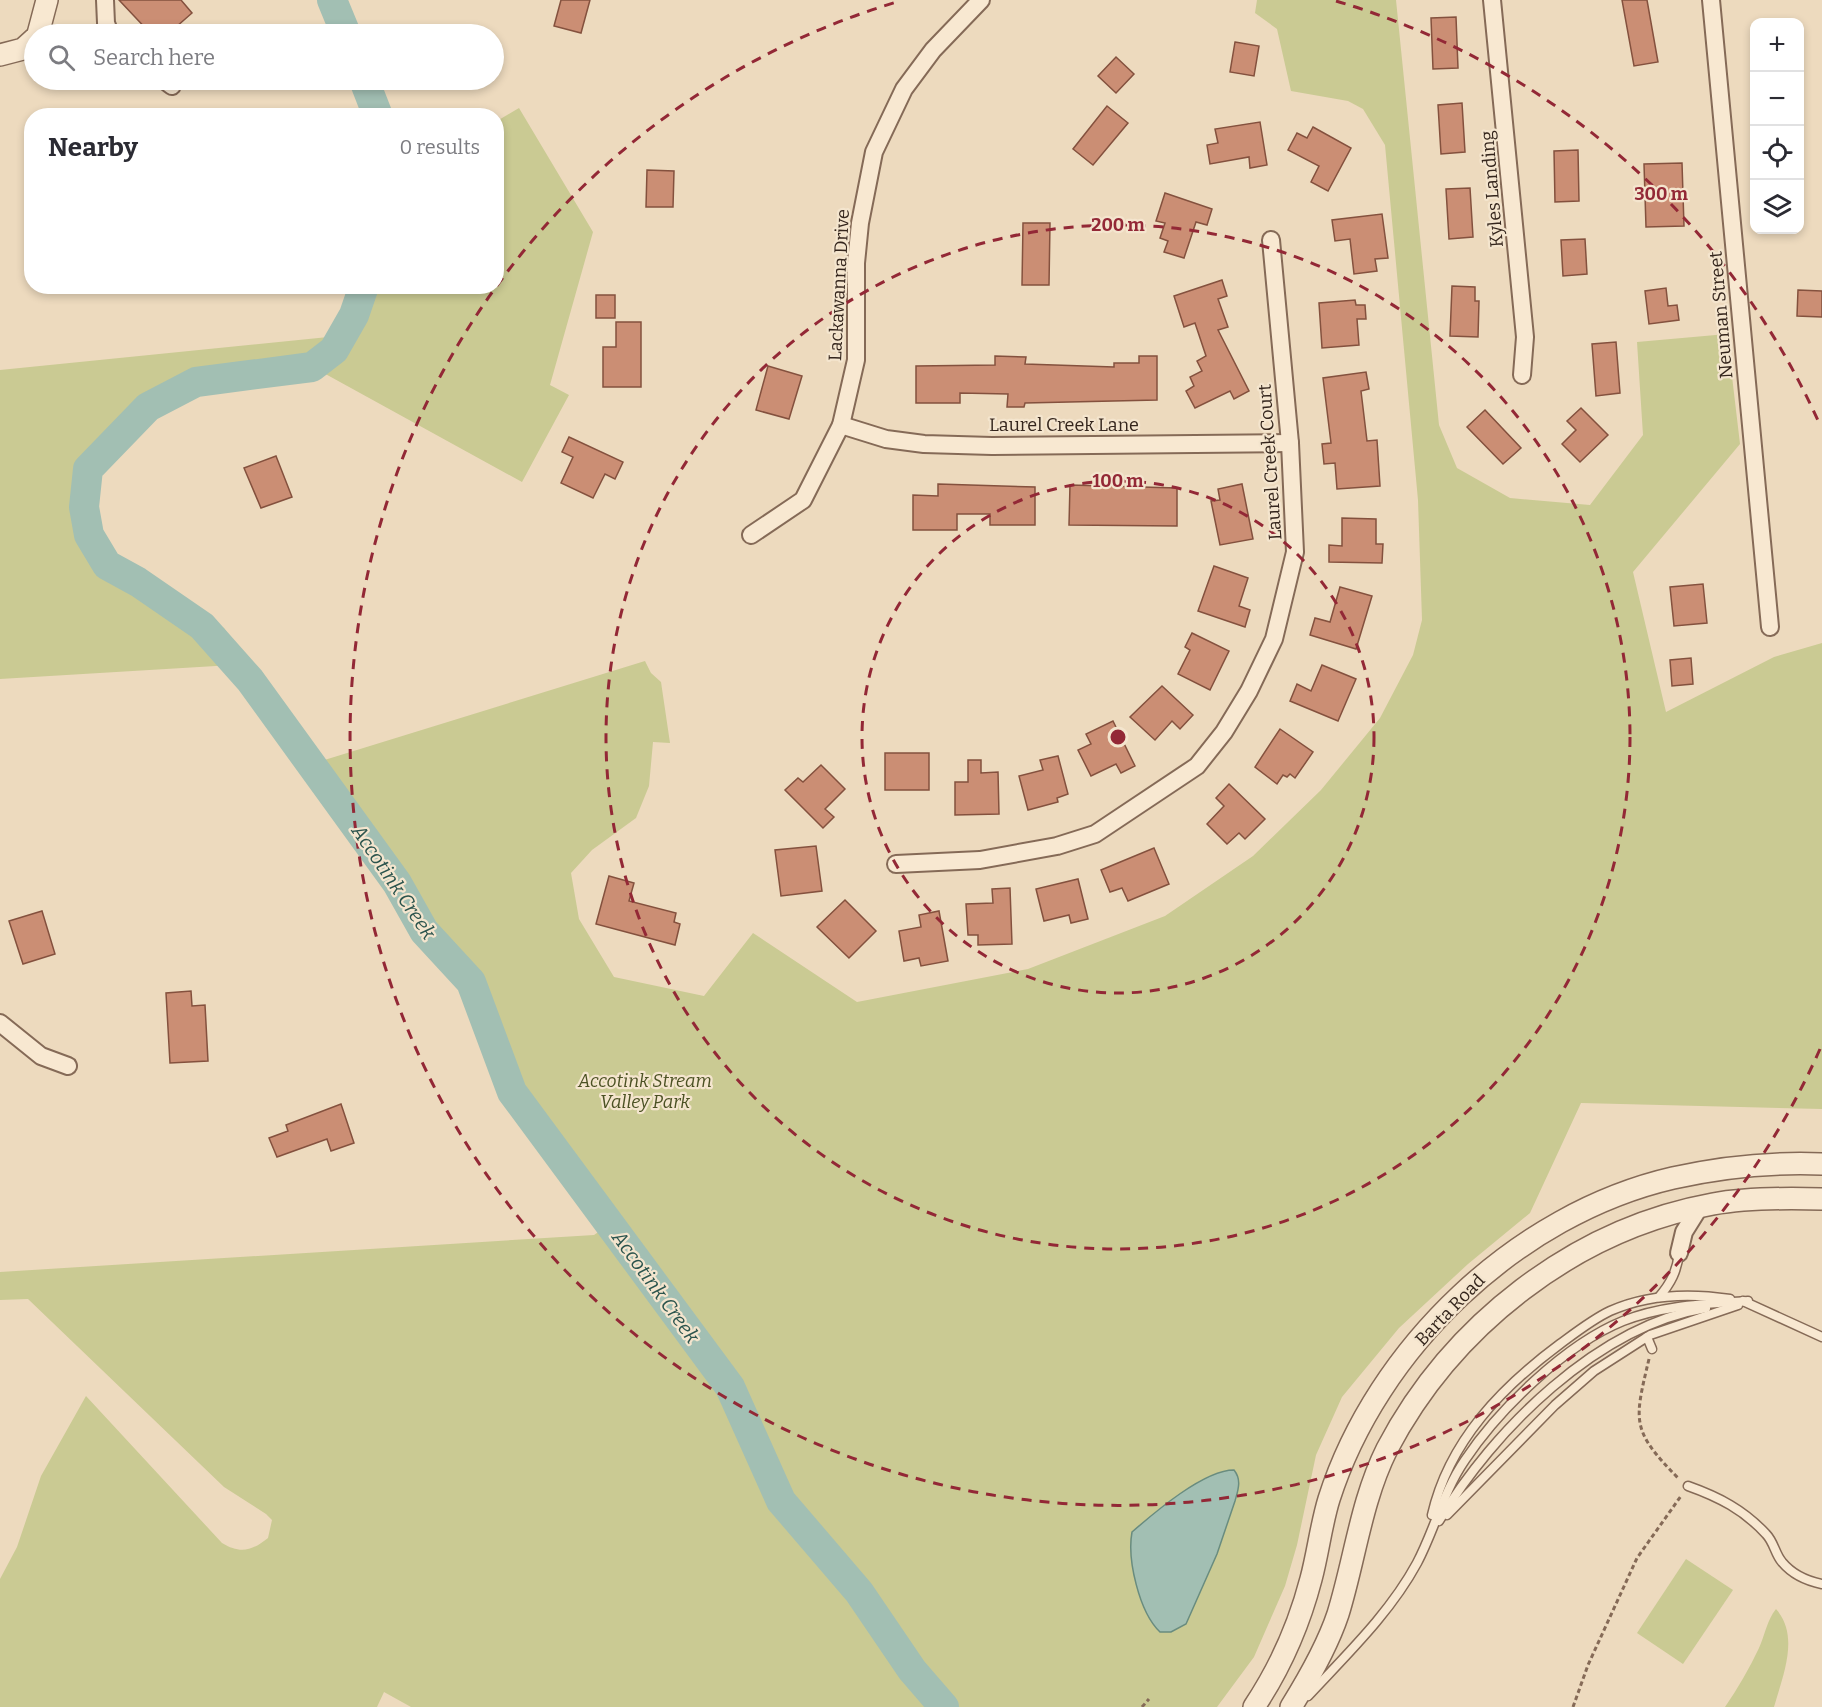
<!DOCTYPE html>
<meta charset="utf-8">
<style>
:root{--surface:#fff;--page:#f7f7f7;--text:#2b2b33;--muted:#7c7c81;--line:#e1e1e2}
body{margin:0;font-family:Bitter,serif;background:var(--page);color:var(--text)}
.controls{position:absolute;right:18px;top:18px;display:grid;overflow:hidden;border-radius:12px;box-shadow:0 3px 9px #0003}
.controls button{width:54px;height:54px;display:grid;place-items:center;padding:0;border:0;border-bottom:2px solid var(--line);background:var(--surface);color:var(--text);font:30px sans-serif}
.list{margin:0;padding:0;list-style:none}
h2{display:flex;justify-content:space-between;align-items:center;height:78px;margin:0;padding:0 24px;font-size:26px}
h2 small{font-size:20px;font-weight:400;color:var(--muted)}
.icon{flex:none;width:33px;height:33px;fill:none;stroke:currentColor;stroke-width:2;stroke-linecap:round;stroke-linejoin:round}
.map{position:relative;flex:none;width:1822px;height:1707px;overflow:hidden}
.search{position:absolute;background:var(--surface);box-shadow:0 3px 9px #0003;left:24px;top:24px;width:480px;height:66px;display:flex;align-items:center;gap:15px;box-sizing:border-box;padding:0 21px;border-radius:33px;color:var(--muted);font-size:22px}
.panel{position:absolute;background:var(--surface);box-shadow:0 3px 9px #0003;left:24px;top:108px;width:480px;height:186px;border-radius:24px}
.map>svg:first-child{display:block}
.green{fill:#caca93}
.water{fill:#a2bfb3;stroke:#698c7f;stroke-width:1.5}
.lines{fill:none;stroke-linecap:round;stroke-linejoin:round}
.river{stroke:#a2bfb3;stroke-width:30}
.building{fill:#cb8e74;stroke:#84513e;stroke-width:1.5}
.service-casing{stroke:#856a57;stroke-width:11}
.minor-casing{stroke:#856a57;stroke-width:20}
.tertiary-casing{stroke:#856a57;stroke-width:24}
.path{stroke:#856a57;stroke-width:3;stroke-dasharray:4.5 3;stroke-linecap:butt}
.service{stroke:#f8e8d1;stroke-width:8}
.minor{stroke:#f8e8d1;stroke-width:16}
.tertiary{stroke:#f8e8d1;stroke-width:21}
.ring{fill:none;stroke:#932836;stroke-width:3;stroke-dasharray:10 8}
.labels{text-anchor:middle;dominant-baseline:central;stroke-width:4.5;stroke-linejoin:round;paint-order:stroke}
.street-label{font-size:18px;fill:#34251c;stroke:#f4e5ce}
.park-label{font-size:18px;font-style:italic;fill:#4b5123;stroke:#f4e5ce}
.water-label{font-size:20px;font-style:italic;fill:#2b544d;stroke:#f4e5ce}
.centre{fill:#932836;stroke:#f4e5ce;stroke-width:3}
.ring-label{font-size:18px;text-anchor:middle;font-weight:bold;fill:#932836;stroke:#f4e5ce;stroke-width:4.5;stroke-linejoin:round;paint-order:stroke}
</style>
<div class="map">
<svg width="1822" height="1707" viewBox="0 0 1822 1707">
<rect width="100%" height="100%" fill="#eddabe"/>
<g class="green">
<path d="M1257,0H1396L1439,425L1457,468L1510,498L1590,505L1643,435L1637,342L1727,334L1740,444L1633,572L1666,712L1774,657L1822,643V1109L1581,1103L1530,1213L1468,1264L1399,1328L1342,1397L1316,1455L1297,1545L1285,1586L1254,1657L1217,1707H411L384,1692L377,1707H0V1579L17,1547L41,1476L86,1396L222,1543C240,1554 252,1551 268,1538L272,1520L266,1514L224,1487L28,1299L0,1300V1272L594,1235L610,1224L512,1092L471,983L452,940L426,913L412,886L318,762L645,661L651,673L661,682L670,743L653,742L649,786L636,818L592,850L571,873L579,919L614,977L704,996L753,933L857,1002L1028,969L1165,916L1253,856L1321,790L1380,718L1413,655L1422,620L1418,500L1385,145L1363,109L1348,101L1291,91L1277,29L1255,13Z"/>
<polygon points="519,108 593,232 550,385 569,395 522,482 320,371 173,392 89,483 98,547 224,628 249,664 0,679 0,370 358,334 370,287 496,286 497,121"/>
<polygon points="1686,1559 1733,1590 1683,1664 1637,1633"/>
<path d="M1776,1609C1800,1636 1783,1675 1774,1707H1725C1738,1688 1749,1669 1759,1648C1765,1635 1767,1620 1776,1609Z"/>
</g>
<path class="water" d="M1234,1470C1242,1480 1238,1490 1235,1501L1217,1554L1186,1624L1171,1632H1160C1139,1612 1127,1559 1132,1532C1155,1512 1204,1470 1234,1470Z"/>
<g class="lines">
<g class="river">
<polyline points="332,0 346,34"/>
<polyline points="364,80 378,116"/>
<polyline points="364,286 354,315 334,350 312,367 196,382 148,407 88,469 84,507 89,535 107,565 138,582 202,626 250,680 397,883 424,931 471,982 512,1092 730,1387 781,1501 859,1592 912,1670 944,1707"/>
</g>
</g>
<g class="building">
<polygon points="119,0 181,0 192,13 168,34 151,34"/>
<polygon points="561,0 590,0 581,33 554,26"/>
<polygon points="1622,0 1647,0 1658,62 1634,66"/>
<polygon points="1456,17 1458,68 1433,69 1431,18"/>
<polygon points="1235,42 1259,46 1254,76 1230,72"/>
<polygon points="1116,57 1134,74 1116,93 1098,76"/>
<polygon points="1462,103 1465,152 1441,154 1438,105"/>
<polygon points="1107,106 1128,123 1093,165 1073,149"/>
<polygon points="1260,122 1267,165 1250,168 1249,157 1210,164 1207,145 1218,143 1215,129"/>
<polygon points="1313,127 1351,148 1328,191 1311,182 1319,166 1288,150 1297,133 1307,138"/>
<polygon points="1578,150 1579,201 1555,202 1554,151"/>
<polygon points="1682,163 1684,226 1646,227 1644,164"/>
<polygon points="647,170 674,171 673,207 646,207"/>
<polygon points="1470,188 1473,237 1449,239 1446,189"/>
<polygon points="1165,193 1212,209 1207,225 1196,222 1184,258 1164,252 1168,241 1160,238 1165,223 1156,221"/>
<polygon points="1382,214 1388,258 1375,259 1377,271 1354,274 1350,239 1335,241 1332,220"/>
<polygon points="1023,223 1050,223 1049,285 1022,285"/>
<polygon points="1585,239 1587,274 1563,276 1561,240"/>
<polygon points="1222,280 1227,296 1218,299 1228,327 1218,330 1249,391 1234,399 1230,391 1195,408 1186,391 1194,386 1190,377 1202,371 1197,361 1206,356 1195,323 1184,327 1174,296"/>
<polygon points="1452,286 1475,287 1475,301 1479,301 1478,337 1450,336"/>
<polygon points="1666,288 1668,306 1677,305 1679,320 1649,324 1645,291"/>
<polygon points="1798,290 1822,291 1822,317 1797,316"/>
<rect x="596" y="295" width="19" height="23"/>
<polygon points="1355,300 1356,305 1365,305 1366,319 1357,319 1359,345 1322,348 1319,303"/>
<polygon points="616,322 641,322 641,387 603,387 603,347 616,347"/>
<polygon points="1616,342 1620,393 1596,396 1592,344"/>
<polygon points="995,356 1026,357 1025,364 1114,367 1114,363 1139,363 1139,356 1157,356 1157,400 1025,403 1024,407 1007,407 1008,394 960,393 960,403 916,403 916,366 995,365"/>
<polygon points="768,366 802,376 789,419 756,410"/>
<polygon points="1366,372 1369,389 1361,391 1367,441 1377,440 1380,486 1337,489 1335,463 1324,464 1322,444 1331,443 1323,378"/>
<polygon points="1581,408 1608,435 1580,462 1562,444 1576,430 1567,421"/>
<polygon points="1485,410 1521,448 1503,464 1467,427"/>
<polygon points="569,437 623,462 615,479 605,474 593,498 561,483 573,457 562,452"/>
<polygon points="276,456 292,497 261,508 244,468"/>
<polygon points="938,484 1035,487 1035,525 990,525 990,514 957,514 957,530 913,530 913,495 938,496"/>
<polygon points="1242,484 1253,539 1220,545 1211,501 1220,500 1218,489"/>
<polygon points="1070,485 1177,488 1177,526 1069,525"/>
<polygon points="1342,518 1376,519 1376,544 1383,544 1382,563 1329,562 1329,545 1342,546"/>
<polygon points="1214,566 1248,578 1239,606 1250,610 1245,627 1198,611"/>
<polygon points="1703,584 1707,623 1674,626 1670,587"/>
<polygon points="1340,587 1372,596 1356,649 1310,635 1315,618 1330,622"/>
<polygon points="1192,633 1229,651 1210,690 1178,674 1190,650 1185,647"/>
<polygon points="1691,658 1693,684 1672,686 1670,660"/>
<polygon points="1322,665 1356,679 1338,721 1290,701 1297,684 1311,691"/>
<polygon points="1162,686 1193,715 1180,729 1172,721 1155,740 1130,717"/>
<polygon points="1113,721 1135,766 1121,773 1116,764 1091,776 1078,750 1091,744 1086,734"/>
<polygon points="1280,729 1313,752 1295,778 1290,774 1287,777 1283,775 1277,784 1255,767"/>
<rect x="885" y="753" width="44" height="37"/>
<polygon points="1058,756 1068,794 1057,798 1058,802 1028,810 1019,776 1043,770 1040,760"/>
<polygon points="968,760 981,760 981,773 998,772 999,814 955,815 955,782 968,782"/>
<polygon points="821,765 845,789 825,809 834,817 823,828 785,790 798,778 803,782"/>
<polygon points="1229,784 1265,819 1245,839 1239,833 1227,844 1207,824 1224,806 1216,798"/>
<polygon points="816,846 822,891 781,896 775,850"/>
<polygon points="1154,848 1169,884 1128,901 1122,888 1110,892 1101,870"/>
<polygon points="609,876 634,883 629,901 676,913 674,922 680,924 675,945 596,924"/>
<polygon points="1078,879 1088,919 1071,923 1069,915 1044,921 1036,889"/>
<polygon points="1010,888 1012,944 978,945 978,935 968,935 966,904 993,903 992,889"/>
<polygon points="845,900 876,931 849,958 817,927"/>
<polygon points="42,911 55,954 23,964 9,921"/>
<polygon points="939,911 948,961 921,966 919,958 904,961 899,931 921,927 919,915"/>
<polygon points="191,991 192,1006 205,1005 208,1061 170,1063 166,993"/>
<polygon points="341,1104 354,1143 331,1151 327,1139 277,1157 269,1138 288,1131 286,1125"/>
</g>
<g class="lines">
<defs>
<g id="service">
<path d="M1659,1297C1671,1283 1677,1271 1679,1253"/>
<polyline points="1743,1301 1822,1337"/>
<polyline points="1647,1337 1652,1349"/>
<path d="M1688,1486C1719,1497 1744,1510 1766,1534C1774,1542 1775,1554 1782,1562C1792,1574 1807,1581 1822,1584"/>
<path d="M1432,1515C1449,1441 1502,1387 1560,1344C1575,1333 1593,1319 1610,1311C1648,1294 1690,1293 1730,1299"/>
<polyline points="1447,1515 1555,1405 1594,1371 1650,1335 1738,1305"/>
<path d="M1439,1521C1493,1430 1598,1326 1706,1308"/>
<path d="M1308,1696C1347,1654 1390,1613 1417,1563C1435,1529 1443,1492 1465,1460C1499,1409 1566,1344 1623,1321C1663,1305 1707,1304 1748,1301"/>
</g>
<g id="minor">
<polyline points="105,0 106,23 110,34"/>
<polyline points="1492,0 1525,337 1522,375"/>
<polyline points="1711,0 1770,627"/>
<polyline points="164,80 172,86"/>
<polyline points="841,425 886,439 924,444 992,446 1290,443"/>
<polyline points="751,535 803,500 841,425 856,360 856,263 860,223 874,152 904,89 933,50 981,0"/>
<polyline points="896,864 980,860 1057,846 1095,834 1197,766 1224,732 1249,691 1274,639 1295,552 1290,443 1271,240"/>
<polyline points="0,1023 41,1056 68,1066"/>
<polyline points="1679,1253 1684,1232 1699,1208"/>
</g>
<g id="tertiary">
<polyline points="38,34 47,0"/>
<polyline points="0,55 23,49 34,39"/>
<path d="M1254,1707C1280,1668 1299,1625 1311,1579C1318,1553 1321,1525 1329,1499C1377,1348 1517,1214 1673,1178C1722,1167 1772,1162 1822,1164"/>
<path d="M1291,1707C1309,1678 1327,1647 1338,1614C1355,1559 1361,1501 1387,1449C1452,1325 1575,1229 1713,1204C1746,1198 1789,1198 1822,1199"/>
</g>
</defs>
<use href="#service" class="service-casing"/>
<use href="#minor" class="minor-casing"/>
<use href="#tertiary" class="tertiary-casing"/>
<g class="path">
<path d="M1649,1359C1634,1422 1631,1430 1678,1478"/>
<polyline points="1142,1707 1149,1699"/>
<polyline points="1573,1707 1588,1665 1637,1558 1681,1496"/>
</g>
<use href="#service" class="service"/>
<use href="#minor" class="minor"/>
<use href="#tertiary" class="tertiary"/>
</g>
<g class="ring">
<circle cx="1118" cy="737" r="256"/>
<circle cx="1118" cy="737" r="512"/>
<path d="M1820 1049A768 768 0 1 1 900 1M1336 1A768 768 0 0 1 1820 425"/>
</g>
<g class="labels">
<g class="street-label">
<text transform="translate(1492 189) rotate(-95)">Kyles Landing</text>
<text transform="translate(839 285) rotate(-87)">Lackawanna Drive</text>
<text transform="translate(1721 315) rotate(-95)">Neuman Street</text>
<text x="1064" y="425">Laurel Creek Lane</text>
<text transform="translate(1270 462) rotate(-94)">Laurel Creek Court</text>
<text transform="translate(1450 1310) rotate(-46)">Barta Road</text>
</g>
<g class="park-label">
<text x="645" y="1081">Accotink Stream<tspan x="645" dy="21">Valley Park</tspan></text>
</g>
<g class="water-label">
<text transform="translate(394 882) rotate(56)">Accotink Creek</text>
<text transform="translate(656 1287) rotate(54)">Accotink Creek</text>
</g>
</g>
<circle cx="1118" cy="737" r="9" class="centre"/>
<g class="ring-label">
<text x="1661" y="200">300 m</text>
<text x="1118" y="231">200 m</text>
<text x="1118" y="487">100 m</text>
</g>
</svg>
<div class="controls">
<button>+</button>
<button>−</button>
<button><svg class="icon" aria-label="locate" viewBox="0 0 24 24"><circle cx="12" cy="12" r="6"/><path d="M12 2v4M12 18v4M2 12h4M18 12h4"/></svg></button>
<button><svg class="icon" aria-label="layers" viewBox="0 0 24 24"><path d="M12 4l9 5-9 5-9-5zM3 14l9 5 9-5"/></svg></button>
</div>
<div class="search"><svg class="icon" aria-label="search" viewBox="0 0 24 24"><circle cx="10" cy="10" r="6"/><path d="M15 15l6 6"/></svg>Search here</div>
<section class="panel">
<h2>Nearby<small>0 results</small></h2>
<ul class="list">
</ul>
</section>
</div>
